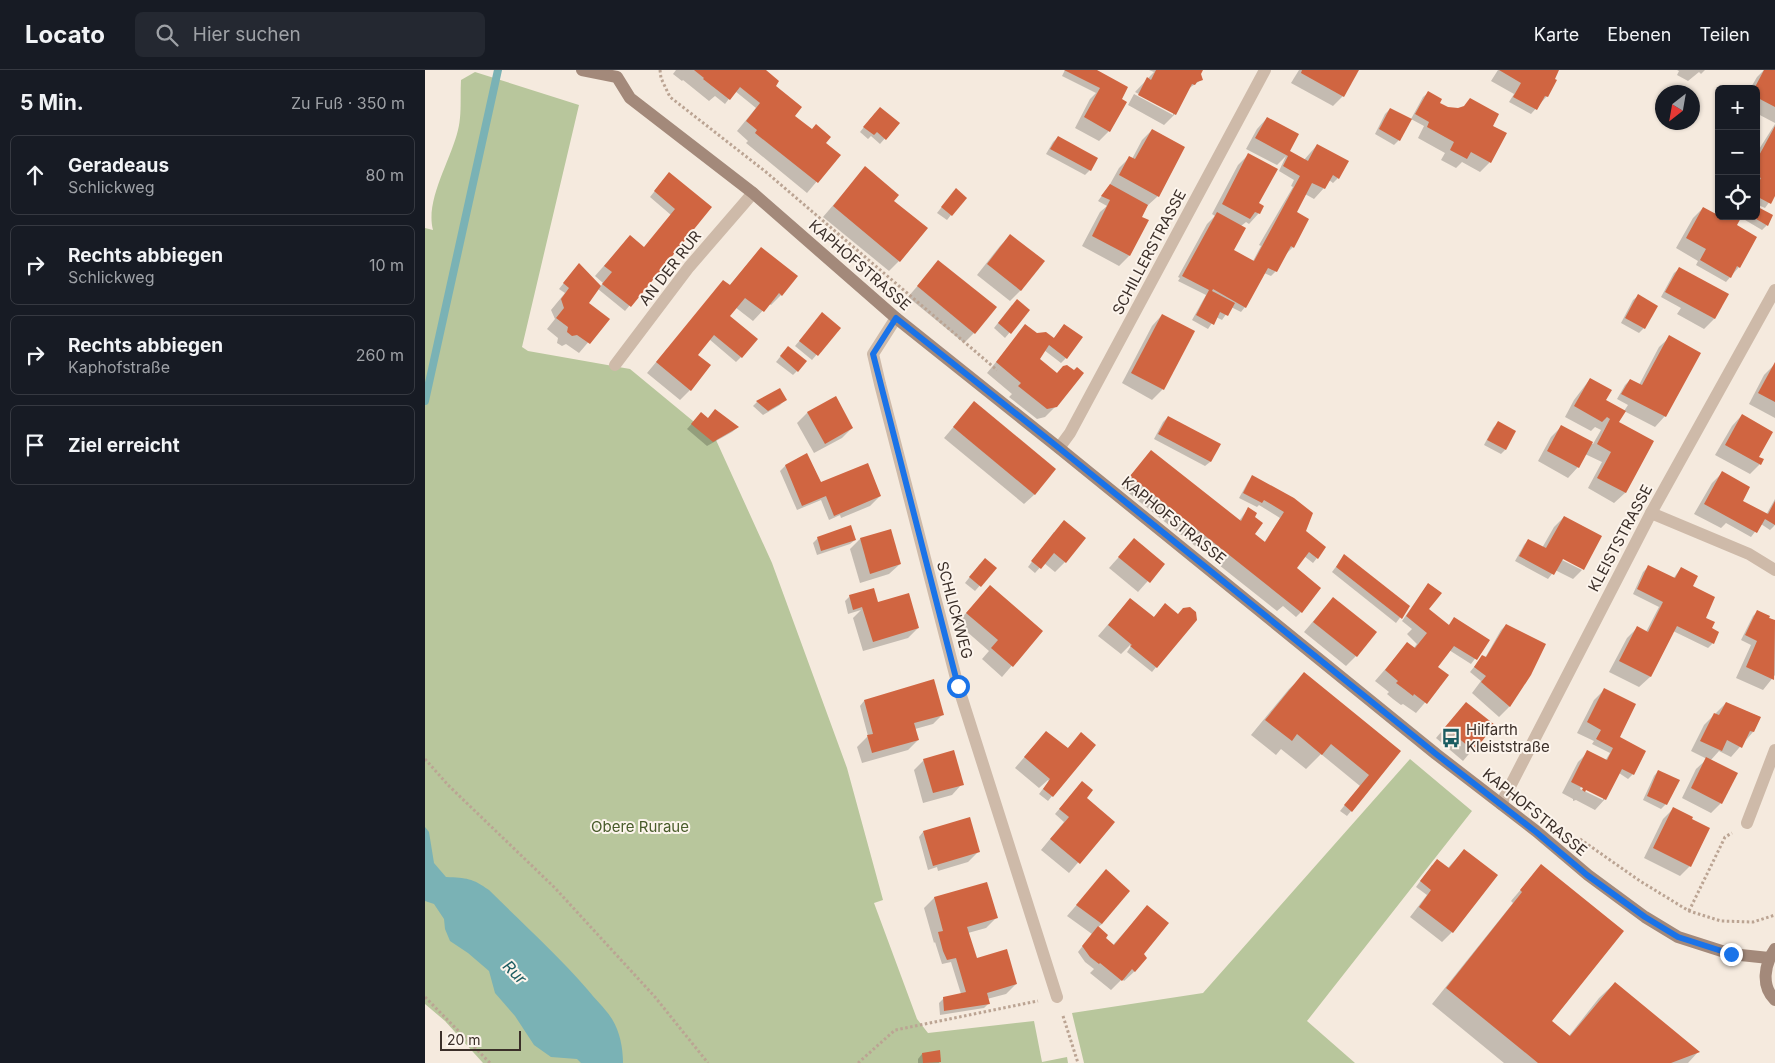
<!DOCTYPE html>
<html lang="de">
<meta charset="utf-8">
<style>
:root{--surface:#171b24;--page:#242831;--text:#f1f3f6;--muted:#9ea1a6;--line:#363941}
body{margin:0;font-family:Inter,sans-serif;background:var(--page);color:var(--text)}
.controls{position:absolute;right:15px;top:15px;display:grid;overflow:hidden;border-radius:8px;box-shadow:0 1px 4px #0004}
.controls button{width:45px;height:45px;display:grid;place-items:center;padding:0;border:0;border-bottom:1px solid var(--line);background:var(--surface);color:var(--text);font:25px sans-serif}
.compass{position:absolute;left:1230px;top:15px;width:45px;height:45px;border-radius:50%;background:var(--surface);box-shadow:0 1px 4px #0004;rotate:211deg}
.scale{position:absolute;left:15px;bottom:12px;width:81px;box-sizing:border-box;padding-left:5px;border:2px solid #3b2f29;border-top:0;font-size:14px;line-height:18px;white-space:nowrap;color:#3b2f29;-webkit-text-stroke:4px #fcf4ec;paint-order:stroke}
.stop{position:absolute;width:15px;height:15px;margin:-11px;border:4px solid #1a73e8;border-radius:50%;background:#fff}
.stop.end{background:#1a73e8;border-color:#fff;box-shadow:0 1px 5px #0008}
.list{margin:0;padding:0;list-style:none}
h2{display:flex;justify-content:space-between;align-items:center;height:65px;margin:0;padding:0 20px;font-size:21px}
h2 small{font-size:16px;font-weight:400;color:var(--muted)}
.list li{display:grid;grid-template-columns:32px 1fr auto;gap:15px;align-items:center;box-sizing:border-box;height:80px;margin:0 10px 10px;padding:0 10px;border:1px solid var(--line);border-radius:8px}
.list b{display:block;font-size:19px;white-space:nowrap}
.list p{margin:0;font-size:16px;white-space:nowrap;color:var(--muted)}
.list em{font-size:16px;font-style:normal;color:var(--muted)}
.icon{flex:none;width:28px;height:28px;fill:none;stroke:currentColor;stroke-width:2;stroke-linecap:round;stroke-linejoin:round}
.map{position:relative;flex:none;width:1350px;height:993px;overflow:hidden}
header{display:flex;align-items:center;gap:30px;box-sizing:border-box;height:70px;padding:0 25px;background:var(--surface);border-bottom:1px solid var(--line)}
header strong{font-size:24px}
nav{display:flex;gap:28px;margin-inline-start:auto;font-size:18px}
.search{width:350px;height:45px;background:var(--page);display:flex;align-items:center;gap:12px;box-sizing:border-box;padding:0 18px;border-radius:8px;color:var(--muted);font-size:19px}
main{display:flex}
aside{flex:1;background:var(--surface)}
.map>svg:first-child{display:block}
.green{fill:#b8c69c}
.water{fill:#7ab2b5}
.shadow{fill:#0003;fill-rule:evenodd}
.lines{fill:none;stroke-linecap:round;stroke-linejoin:round}
.stream{stroke:#7ab2b5;stroke-width:8}
.building{fill:#d06541}
.path{stroke:#bba493;stroke-width:3;stroke-dasharray:2.5 2.5;stroke-linecap:butt}
.street{stroke:#cebaa9;stroke-width:12}
.secondary{stroke:#a3897a;stroke-width:12}
.route{stroke:#1a73e8;stroke-width:6}
.labels{text-anchor:middle;dominant-baseline:central;stroke-width:4;stroke-linejoin:round;paint-order:stroke}
.street-label{font-size:15px;fill:#3b2f29;stroke:#fcf4ec}
.poi-label{font-size:15px;fill:#3b2f29;stroke:#fcf4ec;text-anchor:start}
.park-label{font-size:15px;fill:#495c2b;stroke:#fcf4ec}
.water-label{font-size:16px;font-style:italic;fill:#1b5c61;stroke:#fcf4ec}
</style>
<header>
<strong>Locato</strong>
<div class="search"><svg class="icon" aria-label="search" viewBox="0 0 24 24"><circle cx="10" cy="10" r="6"/><path d="M15 15l6 6"/></svg>Hier suchen</div>
<nav><a>Karte</a><a>Ebenen</a><a>Teilen</a></nav>
</header>
<main>
<aside>
<h2>5 Min.<small>Zu Fuß · 350 m</small></h2>
<ul class="list">
<li><svg class="icon" aria-label="ahead" viewBox="0 0 24 24"><path d="M12 20V5M6 11l6-6 6 6"/></svg><div><b>Geradeaus</b><p>Schlickweg</p></div><em>80 m</em></li>
<li><svg class="icon" aria-label="right" viewBox="0 0 24 24"><path d="M7 20v-9h11M14 6l5 5-5 5"/></svg><div><b>Rechts abbiegen</b><p>Schlickweg</p></div><em>10 m</em></li>
<li><svg class="icon" aria-label="right" viewBox="0 0 24 24"><path d="M7 20v-9h11M14 6l5 5-5 5"/></svg><div><b>Rechts abbiegen</b><p>Kaphofstraße</p></div><em>260 m</em></li>
<li><svg class="icon" aria-label="arrive" viewBox="0 0 24 24"><path d="M6 21V4h12l-3 4 3 4H6"/></svg><div><b>Ziel erreicht</b></div></li>
</ul>
</aside>
<div class="map">
<svg width="1350" height="993" viewBox="0 0 1350 993">
<rect width="100%" height="100%" fill="#f5eade"/>
<g class="green">
<path d="M50,2L154,35L97,277L103,281L205,299L291,370L347,493L422,698L458,830L449,833L492,949L503,963L609,951L617,992L642,987L643,993H58L20,951L0,934V158L8,160C0,130 26,90 33,60C37,45 35,26 36,10Z"/>
<polygon points="985,689 1047,741 882,951 930,993 659,993 647,943 778,923"/>
</g>
<path class="water" d="M0,757L4,762L9,793L21,807C42,808 47,808 64,820C97,853 132,884 162,919C170,929 180,938 187,949C195,962 198,978 198,993H156L152,989L126,987L109,975L90,946L70,923L64,901L43,883L25,871L20,859L19,849L9,834L0,831Z"/>
<g class="shadow">
<polygon points="251,0 339,0 369,46 414,85 382,123 321,73 323,71 312,61 331,38 310,21 300,34 290,26 284,31 258,10 257,11 248,4"/>
<polygon points="640,0 670,0 696,28 684,61 674,71 650,58 665,29 671,23 637,6"/>
<polygon points="724,0 775,0 776,10 763,19 750,44 739,55 703,35 709,24 748,45 748,42 710,22 729,2"/>
<polygon points="874,0 933,0 918,26 908,36 866,13"/>
<polygon points="1073,0 1133,0 1122,26 1106,44 1084,32 1089,24 1066,11"/>
<polygon points="1252,0 1280,0 1276,4 1274,2 1263,11 1252,5 1254,1"/>
<polygon points="1339,0 1350,1 1350,53 1331,43 1331,19 1325,19 1332,7"/>
<polygon points="1003,23 1011,38 1023,39 1066,56 1065,92 1055,102 1037,92 1031,98 1016,90 1020,83 993,68 999,56 986,49 998,27"/>
<polygon points="965,39 974,70 969,75 950,64 960,44"/>
<polygon points="450,43 473,53 455,74 446,66 443,69 435,62"/>
<polygon points="842,48 864,82 879,90 892,75 913,108 908,113 904,110 899,118 889,129 880,124 870,142 883,149 868,177 859,186 851,201 846,206 839,203 820,237 816,242 806,237 797,250 791,247 783,259 767,250 781,225 753,211 755,208 753,207 782,154 790,146 787,144 813,95 823,85 834,143 824,154 821,152 816,156 807,180 828,191 836,176 834,175 868,117 866,116 869,110 854,101 861,86 852,95 821,79 832,59"/>
<polygon points="1350,54 1350,124 1340,138 1331,134 1331,84"/>
<polygon points="727,60 733,126 722,136 716,146 704,186 694,196 657,176 675,142 682,136 673,131 684,116 694,98 704,88 707,89 717,70"/>
<polygon points="633,67 665,100 660,105 621,84 628,72"/>
<polygon points="440,98 474,191 464,201 398,147"/>
<polygon points="240,108 286,137 200,241 173,219 162,233 183,249 154,283 141,274 137,276 132,273 133,268 122,259 130,249 126,240 140,223 134,219 150,199 175,217 178,213 170,206 205,166 219,178 246,145 225,127"/>
<polygon points="526,125 526,145 522,150 512,143"/>
<polygon points="1278,138 1289,144 1294,138 1294,146 1331,146 1342,155 1337,160 1315,147 1311,154 1314,197 1301,212 1271,195 1273,191 1251,178 1268,148"/>
<polygon points="585,166 618,191 595,221 585,231 552,205 575,176"/>
<polygon points="336,178 356,225 346,235 344,234 328,251 310,237 303,246 316,287 311,292 284,269 272,285 265,320 255,330 222,303 242,279 304,216"/>
<polygon points="514,191 549,263 539,273 483,227"/>
<polygon points="1254,199 1302,225 1289,249 1279,259 1252,244 1256,238 1236,227 1249,203"/>
<polygon points="1213,226 1231,236 1219,258 1214,263 1196,253 1208,230"/>
<polygon points="587,235 603,240 580,268 569,258"/>
<polygon points="737,245 768,262 738,319 727,330 697,313 727,256"/>
<polygon points="393,249 414,258 387,290 370,276"/>
<polygon points="639,256 641,288 636,293 619,280 614,288 631,336 620,347 612,349 584,327 587,324 562,303 585,275 612,264 628,269"/>
<polygon points="1245,267 1240,346 1230,357 1199,341 1203,335 1192,329 1200,315 1205,310 1214,315 1234,277"/>
<polygon points="359,282 372,301 368,305 351,292"/>
<polygon points="1349,295 1350,295 1350,348 1324,334 1339,305"/>
<polygon points="1165,309 1193,353 1228,371 1200,423 1189,433 1163,418 1177,392 1160,384 1153,397 1143,408 1113,391 1126,367 1136,357 1168,374 1176,360 1170,357 1166,361 1140,347 1149,330"/>
<polygon points="354,320 360,330 355,335 338,345 328,336 332,332"/>
<polygon points="410,328 427,358 417,368 389,383 372,353 382,343"/>
<polygon points="549,333 610,424 599,434 519,368"/>
<polygon points="1317,345 1335,394 1325,404 1290,385 1307,356"/>
<polygon points="743,347 794,374 785,392 780,396 729,369 738,352"/>
<polygon points="271,349 282,350 312,358 307,362 282,376 262,359"/>
<polygon points="1073,353 1080,380 1076,384 1059,375 1068,358"/>
<polygon points="726,382 814,451 823,439 828,464 839,473 855,448 834,435 832,437 814,428 823,412 828,407 879,461 892,488 888,493 879,486 870,498 876,542 871,547 858,536 852,541 794,495 799,489 786,479 789,475 788,474 779,483 696,417"/>
<polygon points="382,385 396,413 455,426 445,436 416,448 415,445 404,450 396,430 372,440 355,401 360,396"/>
<polygon points="1297,403 1316,431 1341,445 1350,429 1350,455 1345,460 1336,454 1326,467 1301,453 1296,458 1269,444 1287,413"/>
<polygon points="1139,447 1137,490 1157,500 1148,509 1130,500 1123,509 1090,491 1099,475 1103,470 1117,478 1129,457"/>
<polygon points="629,462 640,492 630,502 619,493 610,503 603,497"/>
<polygon points="393,468 430,470 425,474 392,485 388,473"/>
<polygon points="435,469 475,494 464,504 435,513 425,479"/>
<polygon points="709,470 738,494 713,522 684,498"/>
<polygon points="919,486 983,537 971,553 907,502"/>
<polygon points="555,494 570,498 550,521 540,513"/>
<polygon points="1223,497 1248,509 1256,498 1286,559 1288,573 1283,578 1248,561 1225,607 1214,617 1184,602 1202,568 1212,558 1221,562 1234,537 1208,524 1218,502"/>
<polygon points="1003,514 997,545 1023,556 1029,549 1063,571 1046,594 1024,580 1012,597 1023,606 991,643 978,634 976,635 968,629 962,624 964,622 950,611 982,574 988,579 992,574 982,564 987,559 977,551"/>
<polygon points="565,517 617,561 577,607 557,589 564,581 532,553"/>
<polygon points="425,526 453,534 493,558 483,568 438,581 428,548 436,540 423,544 420,531"/>
<polygon points="908,528 931,586 921,596 879,562"/>
<polygon points="705,529 728,548 740,535 752,545 771,549 727,602 702,582 706,576 705,575 696,584 673,566"/>
<polygon points="1333,541 1350,551 1350,605 1338,620 1311,608 1326,575 1316,570 1328,546"/>
<polygon points="1081,555 1097,616 1084,637 1074,647 1047,623 1056,611 1045,602 1057,587 1060,588 1076,560"/>
<polygon points="880,604 975,681 922,746 915,741 935,716 896,684 881,699 856,679 851,685 826,665 864,619"/>
<path d="M1179,620L1192,669L1208,704L1203,709L1194,703L1180,729L1170,740L1151,730L1148,731V729L1137,723L1153,692L1163,682L1180,691L1185,683L1167,674L1169,671L1152,663L1169,630ZM1156,717L1178,727V730L1155,719Z"/>
<polygon points="439,631 518,644 508,654 490,659 493,670 483,680 437,693 432,677 443,666 435,636"/>
<polygon points="1041,633 1068,655 1038,691 1011,668"/>
<polygon points="1301,633 1335,647 1328,662 1306,687 1294,681 1285,691 1296,733 1286,743 1257,728 1271,699 1282,689 1266,681 1279,655"/>
<polygon points="621,662 642,679 656,664 669,675 623,731 614,724 624,711 623,710 614,718 590,698"/>
<polygon points="499,690 537,714 527,725 498,733 489,700"/>
<polygon points="1233,701 1241,734 1236,739 1218,730 1229,706"/>
<polygon points="657,712 660,728 688,752 644,803 616,780 639,752 630,744"/>
<polygon points="1249,738 1265,796 1255,806 1219,788 1238,749"/>
<polygon points="498,762 553,782 543,792 513,801 512,797 503,800 494,767"/>
<polygon points="1039,780 1027,862 1017,872 985,847 1002,825 991,817 1007,795 1022,799"/>
<polygon points="1116,796 1125,951 1144,966 1174,928 1190,913 1273,982 1263,993 1079,993 1007,934 1088,833 1086,831"/>
<polygon points="681,801 677,854 672,858 679,868 688,875 722,837 717,884 710,901 699,911 697,909 686,920 665,903 669,899 660,892 653,882 667,864 642,846"/>
<polygon points="562,814 571,848 561,858 543,863 550,889 591,914 581,924 562,929 564,933 559,938 515,945 514,933 519,928 536,924 526,892 517,894 510,872 509,873 499,838 509,828"/>
<polygon points="497,984 515,991 514,993 493,993 493,989"/>
</g>
<g class="lines">
<polyline class="stream" points="0,331 73,0"/>
</g>
<g class="building">
<polygon points="269,0 341,0 354,11 351,16 377,37 370,46 387,59 391,54 406,67 401,73 416,85 393,113 330,63 332,60 321,51 335,33 315,17 305,30 278,9 279,8"/>
<polygon points="639,0 672,0 703,17 697,29 702,32 685,62 659,47 675,18"/>
<polygon points="731,0 778,0 776,4 778,10 772,12 770,15 767,14 751,45 713,25 722,7 726,10"/>
<polygon points="877,0 934,0 919,27 876,3"/>
<polygon points="1074,0 1134,0 1130,9 1132,10 1123,27 1120,26 1112,40 1088,27 1096,13"/>
<polygon points="1339,0 1350,0 1350,37 1331,27 1331,19 1329,19"/>
<polygon points="1003,21 1017,29 1015,33 1023,37 1033,38 1039,36 1045,28 1074,44 1068,56 1082,63 1066,93 1046,82 1042,89 1025,80 1029,72 1002,57 1004,52 990,44"/>
<polygon points="455,37 475,53 461,70 452,62 449,65 438,57"/>
<polygon points="965,38 987,49 975,71 954,59"/>
<polygon points="842,47 874,64 865,81 883,91 892,74 924,91 914,109 908,105 900,119 887,113 872,142 884,149 869,178 866,176 852,202 843,198 821,238 788,219 787,221 810,233 803,246 795,242 789,255 771,245 784,220 757,206 792,142 821,158 809,180 829,191 875,106 858,96 863,86 830,68"/>
<polygon points="1350,56 1350,126 1346,134 1331,126 1331,117 1336,108 1331,106 1331,91"/>
<polygon points="727,59 760,77 734,127 694,105 704,86 710,89"/>
<polygon points="633,66 673,88 666,101 625,79"/>
<polygon points="823,83 853,99 834,133 839,136 835,144 830,142 825,149 797,134"/>
<polygon points="440,96 474,125 469,131 503,158 475,192 408,136"/>
<polygon points="244,102 287,137 206,237 177,214 187,202 179,196 205,165 219,177 250,139 229,121"/>
<polygon points="685,114 723,135 717,147 724,150 705,186 667,166 685,130 676,126"/>
<polygon points="531,118 542,128 527,146 516,137"/>
<polygon points="1331,136 1348,145 1343,156 1326,146 1331,146"/>
<polygon points="1278,137 1291,144 1294,139 1294,146 1317,146 1312,155 1332,167 1315,198 1312,196 1306,208 1275,190 1281,179 1261,168"/>
<polygon points="585,164 620,191 596,221 562,194"/>
<polygon points="336,177 373,206 357,226 354,223 339,242 320,228 305,246 333,269 317,288 289,265 273,285 286,295 266,321 231,292 298,210 305,215"/>
<polygon points="513,190 572,237 550,264 492,216"/>
<polygon points="154,193 176,216 164,233 185,249 165,274 152,265 147,266 142,262 143,257 131,248 139,238 136,229 144,218 138,213"/>
<polygon points="1254,197 1304,224 1290,249 1240,222"/>
<polygon points="1213,224 1233,236 1220,259 1200,248"/>
<polygon points="592,229 605,240 586,264 573,253"/>
<polygon points="397,242 416,258 393,286 374,271"/>
<polygon points="737,244 770,261 739,320 706,303"/>
<polygon points="600,254 612,263 621,262 629,268 639,254 658,267 642,289 624,275 615,289 632,303 638,296 642,295 649,300 652,297 659,303 632,337 622,339 593,316 596,313 571,292"/>
<polygon points="1244,265 1276,283 1241,347 1196,324 1205,309 1217,315"/>
<polygon points="363,276 382,291 373,302 355,286"/>
<polygon points="1350,292 1350,332 1333,323"/>
<polygon points="1165,308 1187,320 1181,330 1201,341 1194,352 1229,371 1201,423 1172,408 1186,382 1172,374 1185,349 1182,347 1177,352 1149,336"/>
<polygon points="355,318 362,330 343,341 331,331"/>
<polygon points="411,326 428,358 400,374 382,342"/>
<polygon points="549,331 631,399 610,425 528,357"/>
<polygon points="290,339 314,357 288,372 266,354 276,342 283,348"/>
<polygon points="1317,344 1348,362 1334,387 1339,389 1336,395 1300,375"/>
<polygon points="743,346 796,374 786,392 733,364"/>
<polygon points="1073,351 1091,361 1081,380 1062,370"/>
<polygon points="1136,355 1168,372 1154,398 1122,381"/>
<polygon points="726,380 816,451 823,437 832,443 830,447 838,453 830,464 840,472 859,442 839,430 837,433 818,423 827,405 869,428 888,443 881,461 901,477 893,489 884,482 872,498 896,518 877,543 705,406"/>
<polygon points="382,383 396,412 443,393 456,426 409,446 401,426 377,436 360,395"/>
<polygon points="1297,401 1325,417 1318,431 1343,444 1350,431 1350,455 1340,449 1332,463 1279,434"/>
<polygon points="1139,446 1177,466 1159,500 1138,489 1129,505 1094,486 1103,469 1121,478"/>
<polygon points="639,450 661,468 641,493 629,483 616,499 606,491"/>
<polygon points="426,455 431,470 396,481 392,467"/>
<polygon points="466,459 476,494 445,504 435,468"/>
<polygon points="709,468 740,494 725,513 693,487"/>
<polygon points="919,484 985,536 977,549 911,497"/>
<polygon points="560,488 572,498 556,517 544,507"/>
<polygon points="1223,495 1250,508 1256,497 1273,506 1268,516 1290,527 1281,548 1290,552 1287,558 1294,562 1289,574 1252,556 1226,607 1194,591 1212,556 1223,562 1238,532 1212,519"/>
<polygon points="1003,513 1017,523 1004,539 1024,555 1029,547 1065,570 1052,590 1029,576 1013,597 1024,605 1002,634 989,624 988,626 979,619 971,613 973,611 960,600 982,572 990,578 1002,563 981,546"/>
<polygon points="565,515 618,561 588,597 566,578 573,570 541,543"/>
<polygon points="449,518 453,532 484,523 494,558 448,572 437,537 428,540 424,525"/>
<polygon points="908,527 952,562 932,587 888,552"/>
<polygon points="705,528 729,547 740,533 753,544 758,538 765,537 771,542 772,550 732,598 705,576 707,575 683,555"/>
<polygon points="1332,540 1345,546 1344,548 1350,550 1349,610 1321,597 1332,571 1320,565"/>
<polygon points="1081,554 1121,574 1106,605 1085,637 1056,612 1061,606 1049,597 1057,585 1061,587"/>
<polygon points="879,602 976,681 927,742 919,735 944,705 906,674 897,685 872,664 867,671 840,650"/>
<polygon points="509,609 519,645 489,653 494,670 447,683 442,665 448,664 439,630"/>
<polygon points="1179,618 1211,634 1195,667 1221,681 1209,705 1197,699 1181,730 1161,720 1160,722 1157,720 1158,718 1146,712 1162,680 1182,690 1188,678 1171,669 1176,660 1162,652"/>
<polygon points="1041,632 1070,655 1049,681 1020,657"/>
<polygon points="1301,632 1336,647 1329,662 1325,661 1317,678 1302,670 1297,681 1275,671 1289,643 1294,645"/>
<polygon points="621,661 643,678 656,662 671,675 628,727 618,719 625,709 599,687"/>
<polygon points="529,680 539,715 508,723 498,689"/>
<polygon points="1281,687 1313,703 1297,734 1266,718"/>
<polygon points="1233,700 1255,710 1242,735 1222,726"/>
<polygon points="657,711 668,720 662,728 690,752 655,794 625,769 644,747 634,739"/>
<polygon points="1248,737 1268,747 1267,749 1285,758 1266,797 1228,778"/>
<polygon points="545,747 555,782 508,796 498,761"/>
<polygon points="1039,779 1073,805 1028,863 994,837 1006,820 995,811 1012,789 1024,798"/>
<polygon points="1116,794 1199,861 1127,951 1145,966 1190,912 1275,982 1246,993 1113,993 1021,918 1097,822 1095,820"/>
<polygon points="681,799 705,821 677,854 651,835"/>
<polygon points="562,812 573,848 542,857 552,888 582,879 592,914 562,923 565,934 519,941 518,927 541,922 531,888 522,890 518,881 513,862 518,861 509,827"/>
<polygon points="722,835 744,853 719,884 722,888 710,902 707,899 697,911 675,893 674,894 665,887 657,876 673,856 683,865 681,868 689,875"/>
<polygon points="515,980 516,992 498,993 497,983"/>
</g>
<g class="lines">
<g class="path">
<polyline points="235,0 236,8 245,27 341,102 572,300"/>
<polyline points="0,689 23,715 130,818 230,927 283,993"/>
<polyline points="1155,769 1215,811 1264,841 1296,851 1328,852 1350,845"/>
<polyline points="1264,841 1300,767 1307,763"/>
<polyline points="0,927 65,993"/>
<polyline points="638,946 653,993"/>
<polyline points="433,993 470,960 613,931"/>
</g>
<g class="street">
<polyline points="471,248 448,284 455,314 533,616 632,927"/>
<polyline points="190,295 264,197 328,123"/>
<polyline points="634,378 645,363 840,0"/>
<polyline points="1226,443 1324,484 1350,500"/>
<polyline points="1076,734 1226,443 1350,220"/>
<polyline points="1322,753 1350,680"/>
</g>
<g class="secondary">
<polyline points="157,0 192,7 205,28 328,123 471,248 634,378 1011,684 1111,761 1163,805 1220,847 1253,867 1306,884 1344,888"/>
<path d="M1350,879C1339,895 1336,916 1350,930"/>
</g>
</g>
<g class="lines">
<polyline class="route" points="533,616 448,284 471,248 634,378 1011,684 1111,762 1162,805 1220,847 1253,867 1306,884"/>
</g>
<defs>
<symbol id="bus-bare" viewBox="-9 -9 18 18"><path d="M-5-6H5V4H4V6H2V4H-2V6H-4V4H-5ZM-3.5-4V0h7V-4ZM-3.5 1.2v1.5H-2V1.2ZM2 1.2v1.5H3.5V1.2Z" fill="#1b5c61" stroke="#fcf4ec" stroke-width="2.5" paint-order="stroke"/></symbol>
</defs>
<g fill-rule="evenodd">
<use href="#bus-bare" x="1012" y="654" width="28" height="28"/>
</g>
<g class="labels">
<g class="street-label">
<text transform="translate(724 182) rotate(-62)">SCHILLERSTRASSE</text>
<text transform="translate(435 195) rotate(41)">KAPHOFSTRASSE</text>
<text transform="translate(245 198) rotate(-52)">AN DER RUR</text>
<text transform="translate(749 450) rotate(39)">KAPHOFSTRASSE</text>
<text transform="translate(1195 468) rotate(-62)">KLEISTSTRASSE</text>
<text transform="translate(530 540) rotate(75)">SCHLICKWEG</text>
<text transform="translate(1110 742) rotate(39)">KAPHOFSTRASSE</text>
</g>
<g class="poi-label">
<text x="1041" y="659">Hilfarth<tspan x="1041" dy="17">Kleiststraße</tspan></text>
</g>
<g class="park-label">
<text x="215" y="756">Obere Ruraue</text>
</g>
<g class="water-label">
<text transform="translate(90 902) rotate(45)">Rur</text>
</g>
</g>
</svg>
<div class="controls">
<button>+</button>
<button>−</button>
<button><svg class="icon" aria-label="locate" viewBox="0 0 24 24"><circle cx="12" cy="12" r="6"/><path d="M12 2v4M12 18v4M2 12h4M18 12h4"/></svg></button>
</div>
<svg class="compass" viewBox="-18 -18 36 36"><path d="M0-13l5 13h-10z" fill="#e53935"/><path d="M0 13l5-13h-10z" fill="#9ea1a6"/></svg>
<div class="scale">20 m</div>
<div class="stop" style="left:533px;top:616px"></div>
<div class="stop end" style="left:1306px;top:884px"></div>
</div>
</main>
